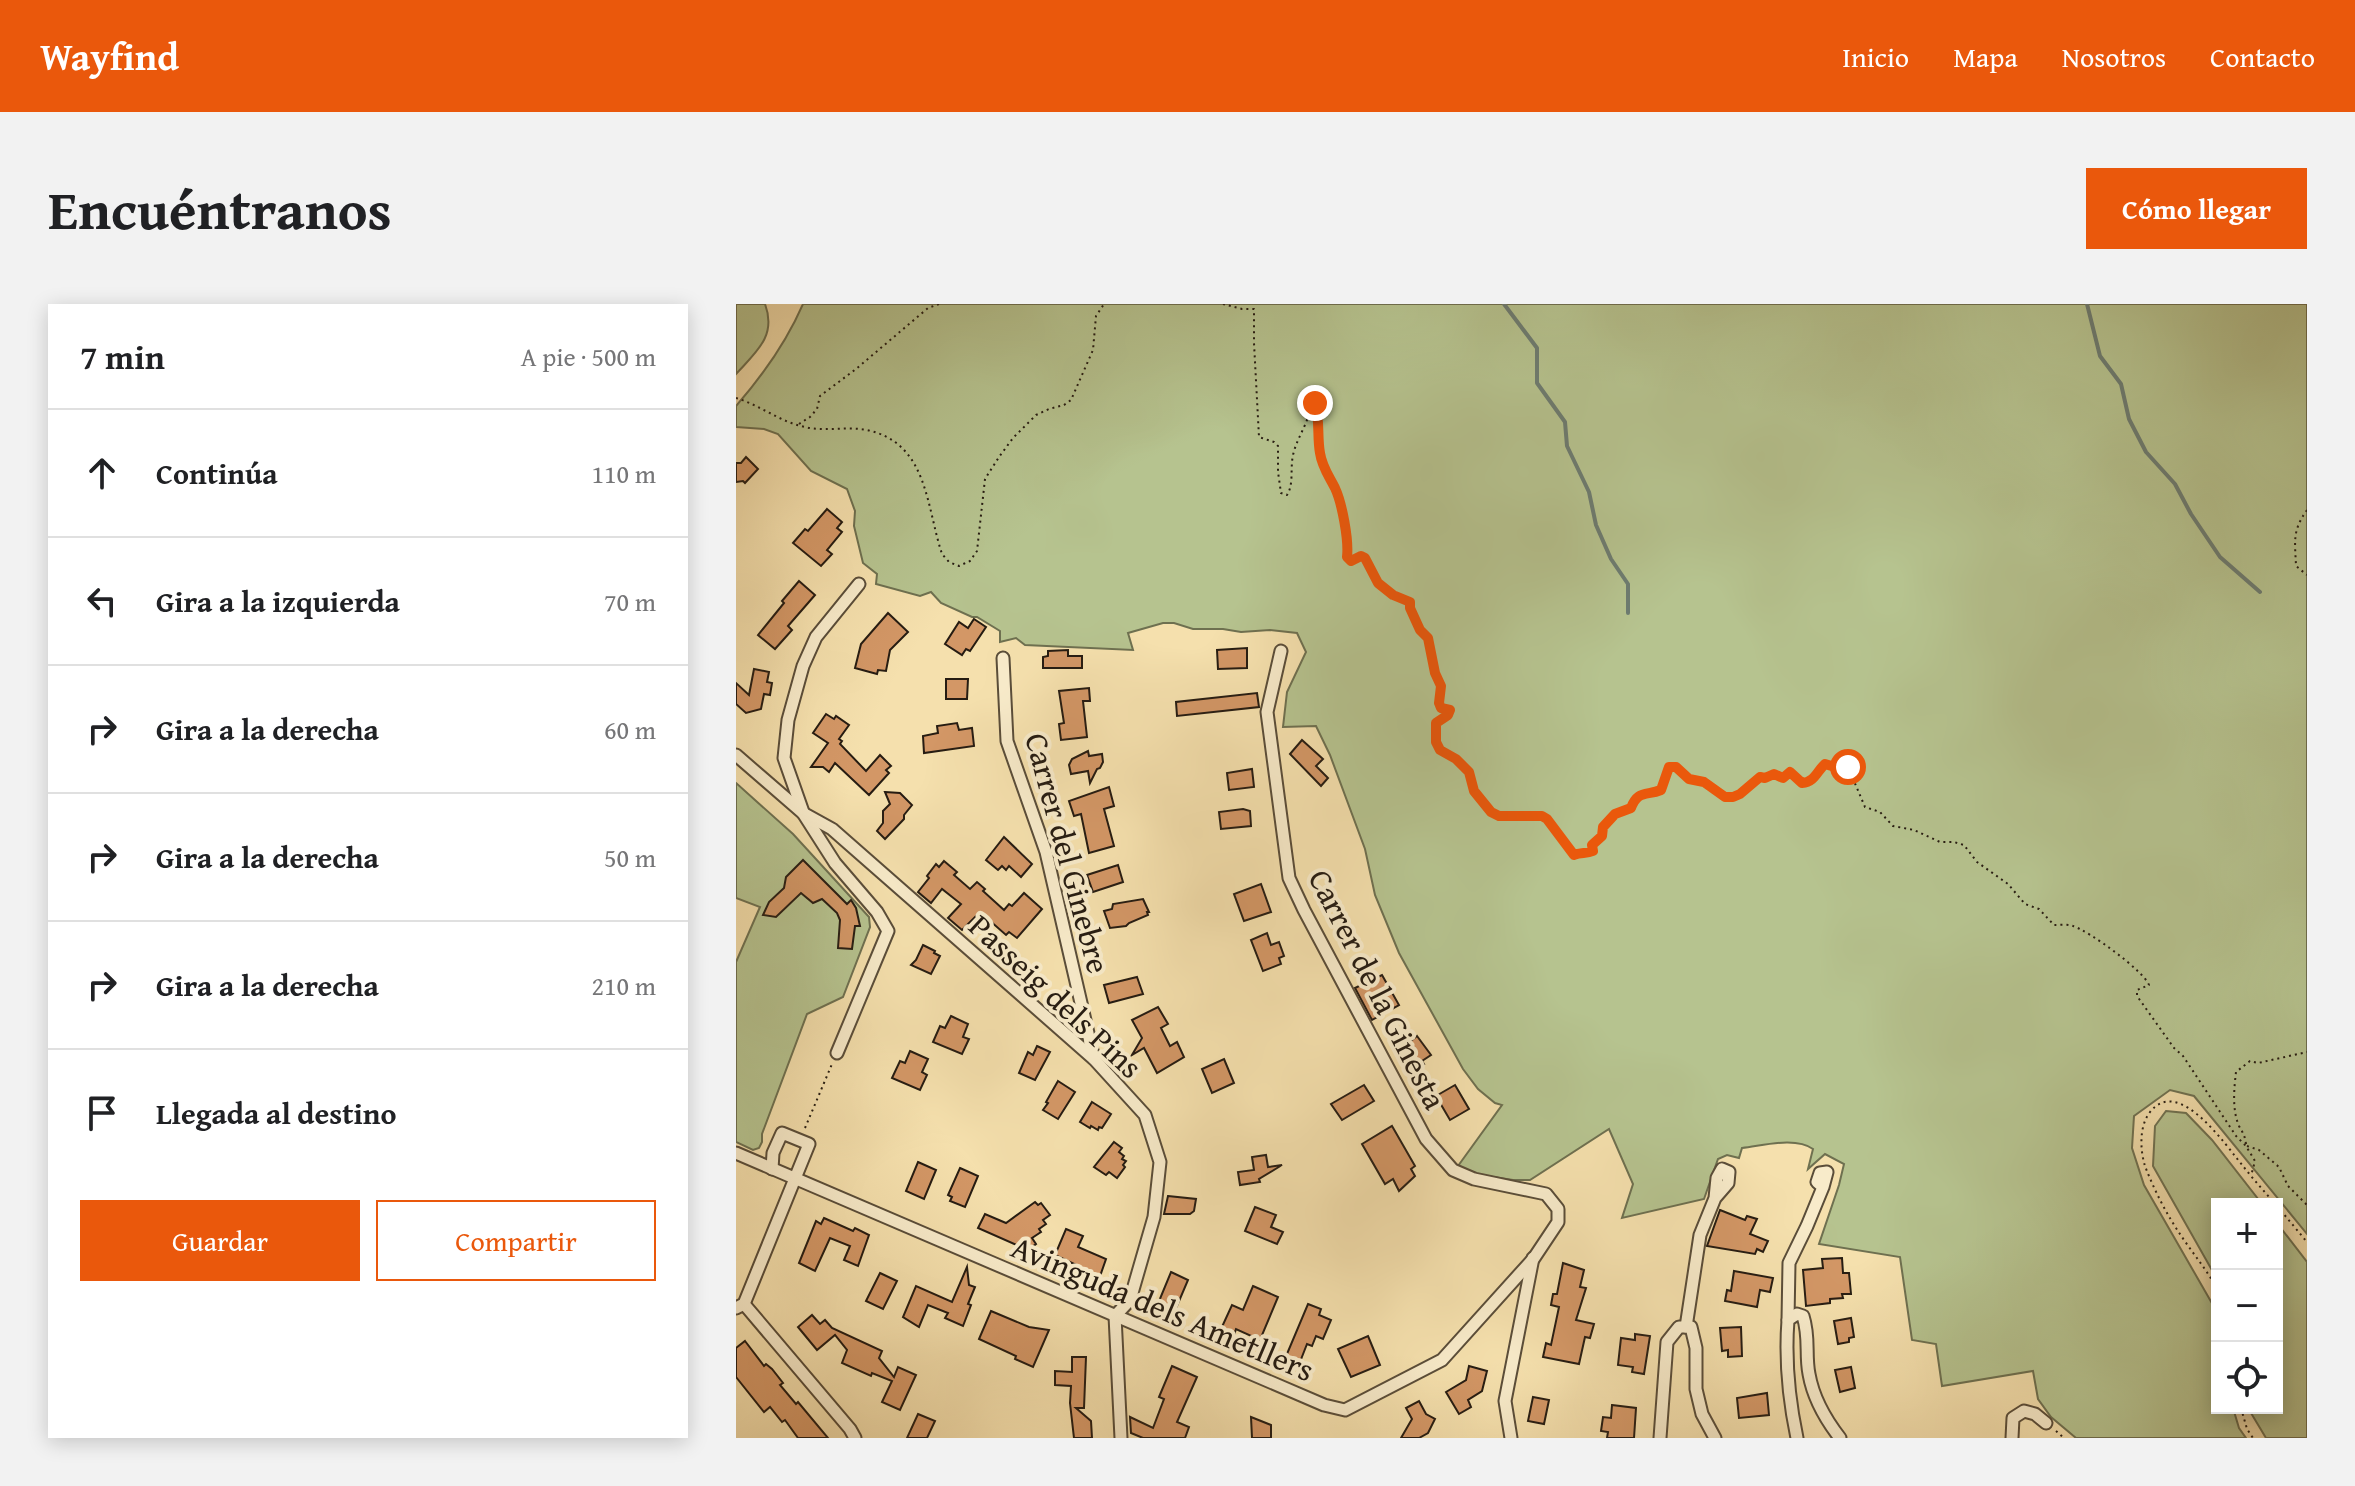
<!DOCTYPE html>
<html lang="es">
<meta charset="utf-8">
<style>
:root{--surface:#fff;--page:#f2f2f2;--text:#202124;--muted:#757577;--line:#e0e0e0;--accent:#ea580c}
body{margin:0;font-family:"Gentium Book Plus",serif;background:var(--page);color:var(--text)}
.controls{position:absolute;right:24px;bottom:24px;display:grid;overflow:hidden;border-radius:0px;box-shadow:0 4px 20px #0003}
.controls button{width:72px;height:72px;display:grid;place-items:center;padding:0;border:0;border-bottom:2px solid var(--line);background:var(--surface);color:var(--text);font:40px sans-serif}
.stop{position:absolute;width:24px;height:24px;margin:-18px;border:6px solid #ea580c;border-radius:50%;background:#fff}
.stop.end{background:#ea580c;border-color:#fff;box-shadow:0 2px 8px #0008}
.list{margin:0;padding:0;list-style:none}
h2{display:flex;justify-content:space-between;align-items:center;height:104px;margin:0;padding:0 32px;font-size:34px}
h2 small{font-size:26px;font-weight:400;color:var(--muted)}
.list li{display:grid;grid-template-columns:52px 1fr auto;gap:24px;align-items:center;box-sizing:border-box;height:128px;padding:0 32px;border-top:2px solid var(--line)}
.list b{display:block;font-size:30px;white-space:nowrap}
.list em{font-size:26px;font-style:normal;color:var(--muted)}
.actions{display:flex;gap:16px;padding:24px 32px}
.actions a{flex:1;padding:18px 0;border:2px solid var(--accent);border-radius:0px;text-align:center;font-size:28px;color:var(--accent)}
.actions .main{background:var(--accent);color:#fff}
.icon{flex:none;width:44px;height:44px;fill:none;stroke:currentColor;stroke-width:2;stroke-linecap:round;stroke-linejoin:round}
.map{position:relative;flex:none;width:1571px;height:1134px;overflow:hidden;border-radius:0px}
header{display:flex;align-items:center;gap:48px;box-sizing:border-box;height:112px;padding:0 40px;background:var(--accent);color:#fff}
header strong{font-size:38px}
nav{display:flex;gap:44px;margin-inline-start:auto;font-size:28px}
.intro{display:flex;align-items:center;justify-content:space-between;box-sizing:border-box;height:192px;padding:0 48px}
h1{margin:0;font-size:56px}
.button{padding:20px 36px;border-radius:0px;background:var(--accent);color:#fff;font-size:28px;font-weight:700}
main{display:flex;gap:48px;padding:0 48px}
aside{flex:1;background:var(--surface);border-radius:0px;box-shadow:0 4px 20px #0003}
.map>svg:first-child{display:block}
.green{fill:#b6c38f;stroke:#6e7050;stroke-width:2}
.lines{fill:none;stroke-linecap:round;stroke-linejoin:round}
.stream{stroke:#6d7c71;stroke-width:4}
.building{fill:#d39766;stroke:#261c12;stroke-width:2}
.minor-casing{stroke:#5a4d39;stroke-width:15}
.path{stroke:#261c12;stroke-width:2;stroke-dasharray:2 4;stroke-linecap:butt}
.minor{stroke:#f8ebca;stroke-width:11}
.route{stroke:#ea580c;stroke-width:10}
.labels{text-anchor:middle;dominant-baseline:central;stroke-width:8;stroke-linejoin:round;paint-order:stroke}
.street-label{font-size:32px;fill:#261c12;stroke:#f8ebca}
</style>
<header>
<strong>Wayfind</strong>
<nav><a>Inicio</a><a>Mapa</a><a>Nosotros</a><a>Contacto</a></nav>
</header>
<div class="intro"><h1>Encuéntranos</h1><a class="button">Cómo llegar</a></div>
<main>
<aside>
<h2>7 min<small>A pie · 500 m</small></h2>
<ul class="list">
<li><svg class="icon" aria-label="ahead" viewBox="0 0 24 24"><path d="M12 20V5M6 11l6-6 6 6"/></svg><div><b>Continúa</b></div><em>110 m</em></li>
<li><svg class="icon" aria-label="left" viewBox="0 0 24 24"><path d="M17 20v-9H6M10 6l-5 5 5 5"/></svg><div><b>Gira a la izquierda</b></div><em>70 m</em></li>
<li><svg class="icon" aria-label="right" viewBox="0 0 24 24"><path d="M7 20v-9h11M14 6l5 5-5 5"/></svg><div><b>Gira a la derecha</b></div><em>60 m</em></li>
<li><svg class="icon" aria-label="right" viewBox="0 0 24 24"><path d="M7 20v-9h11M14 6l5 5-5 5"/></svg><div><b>Gira a la derecha</b></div><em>50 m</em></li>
<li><svg class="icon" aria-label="right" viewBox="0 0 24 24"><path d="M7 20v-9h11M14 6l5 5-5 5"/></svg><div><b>Gira a la derecha</b></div><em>210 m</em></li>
<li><svg class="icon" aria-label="arrive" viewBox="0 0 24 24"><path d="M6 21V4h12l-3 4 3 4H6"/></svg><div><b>Llegada al destino</b></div></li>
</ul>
<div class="actions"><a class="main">Guardar</a><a>Compartir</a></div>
</aside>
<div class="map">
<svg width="1571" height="1134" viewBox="0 0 1571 1134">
<rect width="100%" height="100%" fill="#f5e0ad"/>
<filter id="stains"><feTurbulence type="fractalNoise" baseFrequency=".0025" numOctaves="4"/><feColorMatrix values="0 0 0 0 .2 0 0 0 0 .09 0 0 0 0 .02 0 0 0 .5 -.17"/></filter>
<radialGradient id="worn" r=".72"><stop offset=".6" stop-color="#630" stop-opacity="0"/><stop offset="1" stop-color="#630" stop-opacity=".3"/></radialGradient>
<g class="green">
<path d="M0,0H29C41,32 20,48 0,70Z"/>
<path d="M67,0H1571V930L1458,792L1434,786L1398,812L1396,844L1408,881L1481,1008V1104H1497L1503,1124L1510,1134H1340L1315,1113L1302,1095L1297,1067L1206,1082L1200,1040L1176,1036L1164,953L1083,940L1103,881L1108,860L1089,850L1072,865L1077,845C1059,832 1026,842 1006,844L1003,854L991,851L982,855L968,895L886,914L897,880L873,825L794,876H777L744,871L722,862L766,801L759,799L742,785L727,765L663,649L639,591L629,545L594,451L580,422L547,423L551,388L570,348L561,329L534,326L505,328L487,325H457L438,319H427L392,329L397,346L289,341L280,334L264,338V327L241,313H236L205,299L195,288L184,292L140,280L141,270L127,259L118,222L119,207L111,185L75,167L42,130L28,125L0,123V102C28,70 50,39 67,0Z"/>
<polygon points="0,479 57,530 133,613 134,623 107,693 71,710 26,830 26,838 23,844 17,846 0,838 0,658 24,603 0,594"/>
<polygon points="1430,807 1450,809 1476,836 1526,900 1481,900 1481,975 1417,862 1419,822"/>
<polygon points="1541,919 1571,958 1571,1134 1530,1134 1512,1104 1541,1104"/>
</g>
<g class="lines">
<g class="stream">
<polyline points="768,0 801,44 801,79 829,118 831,142 853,188 860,221 875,255 892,280 892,309"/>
<polyline points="1351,0 1364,52 1385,80 1393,115 1410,148 1439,180 1455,210 1484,253 1524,288"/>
</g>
</g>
<g class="building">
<polygon points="10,153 22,165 9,179 7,177 0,178 0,159 5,159"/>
<polygon points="91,205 106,218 101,224 106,228 91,246 96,250 85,262 57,239 69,225 72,227"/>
<polygon points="63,277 79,291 52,322 56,326 39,345 22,331 48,299 46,297"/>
<polygon points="152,309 172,328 154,346 150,367 142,366 141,370 119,364 125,340"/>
<polygon points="238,315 250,323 234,347 230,345 226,351 209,340 223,318 232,324"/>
<polygon points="511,344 511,364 482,365 481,346"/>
<polygon points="332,346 332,352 346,352 346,364 307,364 307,353 312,352 312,347"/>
<polygon points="18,365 33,368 31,378 36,379 34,391 28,390 25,405 10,409 0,400 0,379 13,391"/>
<polygon points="210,375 232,375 231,395 210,395"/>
<polygon points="353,384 354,397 347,397 351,433 325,436 323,420 328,419 323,387"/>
<polygon points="521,389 523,403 441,412 440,398"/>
<polygon points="90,410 98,415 100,412 113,421 103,435 106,437 104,440 130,467 144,451 155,462 150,466 153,469 133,491 99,459 93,468 87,463 75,463 92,439 77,429"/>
<polygon points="221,419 223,426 236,424 238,442 188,449 187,432 202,429 201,422"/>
<polygon points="566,436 587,455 580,462 592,474 585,482 554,450"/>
<polygon points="352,447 353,452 366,450 367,458 364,464 361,465 354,479 352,467 335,470 333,461 336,455"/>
<polygon points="516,465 518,483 493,486 491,469"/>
<polygon points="373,483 378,502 368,505 378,542 353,549 345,510 338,512 333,497"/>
<polygon points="149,488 164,489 176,501 168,511 168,515 149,535 141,527 147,519 147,507 154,500"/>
<polygon points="507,505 514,507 515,522 485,525 483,508"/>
<polygon points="268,533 296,560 285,573 273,562 270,566 266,562 262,566 250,556"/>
<polygon points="67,556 111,600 115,596 120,604 124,622 119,622 116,645 102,644 104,616 101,609 86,595 77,599 65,589 40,613 27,611 33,598 48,584 50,573"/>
<polygon points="208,557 221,568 218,571 234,585 241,578 249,585 247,587 268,606 273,600 276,602 288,589 306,605 281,634 273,628 270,631 244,608 226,626 212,614 225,600 206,585 195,599 182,588 193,574 191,572 200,560 203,563"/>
<polygon points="382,561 387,578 357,588 351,571"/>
<polygon points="525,580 535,608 508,617 498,590"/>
<polygon points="407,595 413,608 411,608 412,611 393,619 390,622 374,624 368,607 376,605 377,600"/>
<polygon points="531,629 535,641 543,638 548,652 543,654 545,660 527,667 515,636"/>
<polygon points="187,641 199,647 198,649 204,652 195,670 175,661 180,656"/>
<polygon points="646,671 663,701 636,716 619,684"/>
<polygon points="401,673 407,690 373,699 368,681"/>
<polygon points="422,703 432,720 425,724 434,742 441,738 448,753 421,769 408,744 396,751 406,734 396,716"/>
<polygon points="215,712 232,720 227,733 233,735 226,750 197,738 204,722 209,724"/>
<polygon points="681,732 695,751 686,757 688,760 678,765 676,761 673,764 656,741 666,733 671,740"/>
<polygon points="301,742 314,748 299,776 283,769 292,748 297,751"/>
<polygon points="174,747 192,755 186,768 191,771 184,786 156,774 164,757 169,759"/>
<polygon points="488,755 498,779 476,789 466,765"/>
<polygon points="322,777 339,788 322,815 307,806 312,799 310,798"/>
<polygon points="628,781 638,797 606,816 595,800"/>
<polygon points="719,781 733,805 714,816 700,792"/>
<polygon points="356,798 375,810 366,824 363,823 362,826 355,822 354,824 344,818"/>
<polygon points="656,822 679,862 675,865 679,872 663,887 657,875 649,880 626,840"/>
<polygon points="378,838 386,844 383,848 388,852 386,855 390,857 387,861 389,863 381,874 373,868 370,871 358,863"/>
<polygon points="530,851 532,863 546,861 523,875 524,878 504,881 502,868 518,866 516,853"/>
<polygon points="182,858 200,866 188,895 170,887"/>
<polygon points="224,864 242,872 229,903 214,897 216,893 212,891"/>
<polygon points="432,892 460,895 458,907 454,910 428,910"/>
<polygon points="299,898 302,901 305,899 314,911 307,916 310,920 303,925 305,928 296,934 300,940 292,946 242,924 249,910 270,919"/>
<polygon points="519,903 540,911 535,923 547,928 541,940 509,927"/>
<polygon points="984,906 1009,916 1011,912 1021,915 1014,930 1032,937 1027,948 1021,945 1019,950 971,942"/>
<polygon points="88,914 117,927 119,924 133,931 122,962 108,956 114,942 94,934 79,967 63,959 80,917 85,920"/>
<polygon points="330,925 347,932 342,943 370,955 362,978 350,972 353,967 319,951"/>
<polygon points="1106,954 1107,969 1113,969 1115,990 1106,990 1107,994 1094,995 1094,999 1070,1002 1067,966 1087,964 1086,955"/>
<polygon points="827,959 848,966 844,983 850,984 840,1016 858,1020 854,1034 849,1033 843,1060 807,1053 810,1039 815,1041 823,1003 815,1001 817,990 821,990"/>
<polygon points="231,963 233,981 239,983 232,1000 235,1001 227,1022 209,1014 212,1009 192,1001 183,1023 167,1013 180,982 216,998"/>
<polygon points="998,967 1037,974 1034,988 1024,986 1021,1003 989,997 991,986 995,987"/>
<polygon points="435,968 452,976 438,1009 421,1002"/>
<polygon points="144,969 161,977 147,1005 130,997"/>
<polygon points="517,982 542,993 524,1036 500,1025 498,1031 485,1025 496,1001 507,1006"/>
<polygon points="572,1000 585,1005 583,1011 595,1016 587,1035 580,1032 576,1042 571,1040 562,1063 548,1057"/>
<polygon points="255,1007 293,1023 313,1026 297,1063 279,1055 280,1052 243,1035"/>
<polygon points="76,1011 84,1020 89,1016 96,1024 146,1047 143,1054 158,1073 162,1063 180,1071 164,1106 146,1098 156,1077 136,1069 135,1072 106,1059 111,1046 99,1031 81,1046 62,1023"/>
<polygon points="1115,1014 1118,1033 1113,1034 1113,1038 1102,1040 1098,1017"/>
<polygon points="1005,1023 1006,1052 992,1053 992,1046 986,1047 984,1024"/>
<polygon points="899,1030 914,1032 908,1070 896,1068 897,1063 882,1061 885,1034 899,1036"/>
<polygon points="632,1032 644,1061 615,1073 602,1045"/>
<polygon points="9,1037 28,1062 30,1060 36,1065 47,1079 44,1081 60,1100 62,1098 92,1134 62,1134 49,1116 46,1118 34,1103 28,1108 0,1073 0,1044"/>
<polygon points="336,1053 350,1053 348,1104 340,1104 355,1117 356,1134 338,1134 334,1099 335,1082 319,1081 319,1067 336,1068"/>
<polygon points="436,1062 461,1073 441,1118 453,1123 449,1134 407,1134 395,1129 394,1113 417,1124 428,1095 423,1093"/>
<polygon points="733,1062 751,1067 746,1087 732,1096 735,1103 723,1110 710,1088 730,1076"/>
<polygon points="1115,1063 1119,1084 1104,1088 1099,1066"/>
<polygon points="1031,1089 1033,1111 1003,1114 1001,1094"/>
<polygon points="797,1093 813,1096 808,1120 792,1117"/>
<polygon points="683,1097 690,1110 699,1115 692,1129 683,1134 665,1134 676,1115 670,1104"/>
<polygon points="876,1101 900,1104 898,1134 871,1134 872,1128 865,1127 867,1113 875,1114"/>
<polygon points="182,1110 199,1117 191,1134 171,1134"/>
<polygon points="515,1113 535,1121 535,1134 516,1134"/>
</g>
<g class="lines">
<defs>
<g id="minor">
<polyline points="267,354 271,437 310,548 358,755"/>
<polyline points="0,451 67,509 99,559 141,608 152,627 101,749"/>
<polyline points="67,508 48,454 52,416 67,362 80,333 123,280"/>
<polyline points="67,509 96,525 358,755 409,811 424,858 418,913 394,996 379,1012 385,1134"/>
<polyline points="0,849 588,1101 609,1106 706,1056 798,954 822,918 822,905 810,890 738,875 717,866 690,835 568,606 553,574 531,408 545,347"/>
<polyline points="8,1000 114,1125 119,1134"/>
<polyline points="0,1004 8,1000 73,840 46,829 37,849 36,865"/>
<polyline points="1052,1016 1053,959 1071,922 1087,883 1091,868 1084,869 1081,878 1087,883"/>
<polyline points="950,1023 964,931 979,894 992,879 993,868 986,865 981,874 979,894"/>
<polyline points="775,1134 769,1097 797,954"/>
<polyline points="924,1134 931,1038 943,1023 955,1023 960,1044 960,1085 966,1110 979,1134"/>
<path d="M1061,1134C1053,1096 1049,1055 1052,1016L1061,1010L1067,1012C1074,1034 1069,1050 1073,1070C1077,1093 1090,1116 1104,1134"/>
<polyline points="1276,1134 1277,1114 1288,1107 1299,1110 1310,1119"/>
</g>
</defs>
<use href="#minor" class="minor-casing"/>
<g class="path">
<path d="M487,0L506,5H518V39L523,133L538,138L542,142V168L545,189L551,191C558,180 554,165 557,151C561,133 573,119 575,100L579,99L582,106L581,118L586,160L601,191L612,243L611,253L615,257L625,252L629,254C637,268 641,282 656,290C662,293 668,294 674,298V304L684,326L692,334L699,369L705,382L703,399L705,404L714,406L712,411L700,419V438L704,446L720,455L733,468L738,487L755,508L763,512H806L811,515L838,551C845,548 850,550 857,547L856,541L866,532L867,523L879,510L895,504C902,486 910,492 925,486L933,463H940L953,475L968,478L989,493L1004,490L1024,473L1029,474L1038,470L1047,474L1054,468L1066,479C1079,478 1081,467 1089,460L1099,463L1106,459L1112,463L1129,503L1144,508L1157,522L1178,526L1204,538H1218L1228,541L1241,558L1272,580L1289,600L1303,605L1318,621C1324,621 1331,620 1337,622C1353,627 1408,667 1413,681L1401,686V692L1438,744L1447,752L1500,832L1510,842L1519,857L1515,872"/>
<path d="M0,94C24,101 44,118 69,123C89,128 110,122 131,126C192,139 190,202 206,250L213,258L223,262L234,257L241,247L249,175L263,153L277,134L300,111L313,105L328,101L335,96L357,46L360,12L368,0"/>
<polyline points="63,120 74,113 81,105 84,92 120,65 192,4 203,0"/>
<path d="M1571,206C1556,227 1559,237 1560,262L1571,271"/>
<polyline points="69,824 96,760"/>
<path d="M1510,840C1509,832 1507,829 1503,822C1496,806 1498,785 1500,768L1514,757L1522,759L1571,748"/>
<polyline points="1511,842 1523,846 1543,863 1552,882 1571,901"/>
<polyline points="1541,902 1571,938"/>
<path d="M1481,985C1471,966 1458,951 1446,933C1432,913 1418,886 1409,862C1404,846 1403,822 1414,808C1443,771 1490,842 1507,862C1517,875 1528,887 1539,900"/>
<polyline points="1505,1104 1511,1125 1517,1134"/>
<polyline points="1320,1127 1328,1134"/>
</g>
<use href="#minor" class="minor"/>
</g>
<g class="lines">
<path class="route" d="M579,99C584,114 581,133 584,149C586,163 593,172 599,184C606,199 613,236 611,253L615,257L625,252L629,254L642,279L657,291L674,298V304L684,326L692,334L699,369L705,382L703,399L705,404L714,406L712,411L700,419V438L704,446L720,455L733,468L738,487L755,508L763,512H806L811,515L838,551C845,548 850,550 857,547L856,541L866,532L867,523L879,510L895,504C902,486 910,492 925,486L933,463H940L953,475L968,478L989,493H997L1004,490L1024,473L1029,474L1038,470L1047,474L1054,468L1066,479C1079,478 1081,467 1089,460L1099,463L1106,459L1112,463"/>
</g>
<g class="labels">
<g class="street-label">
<text transform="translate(332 549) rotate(75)">Carrer del Ginebre</text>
<text transform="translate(642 685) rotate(63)">Carrer de la Ginesta</text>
<text transform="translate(320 692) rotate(43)">Passeig dels Pins</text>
<text transform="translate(427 1004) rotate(23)">Avinguda dels Ametllers</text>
</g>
</g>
<rect width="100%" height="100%" filter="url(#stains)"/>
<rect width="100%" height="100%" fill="url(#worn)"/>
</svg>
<div class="controls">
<button>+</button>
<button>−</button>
<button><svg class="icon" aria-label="locate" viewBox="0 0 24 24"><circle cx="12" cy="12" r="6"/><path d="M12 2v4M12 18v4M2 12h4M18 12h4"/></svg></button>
</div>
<div class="stop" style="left:1112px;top:463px"></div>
<div class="stop end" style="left:579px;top:99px"></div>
</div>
</main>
